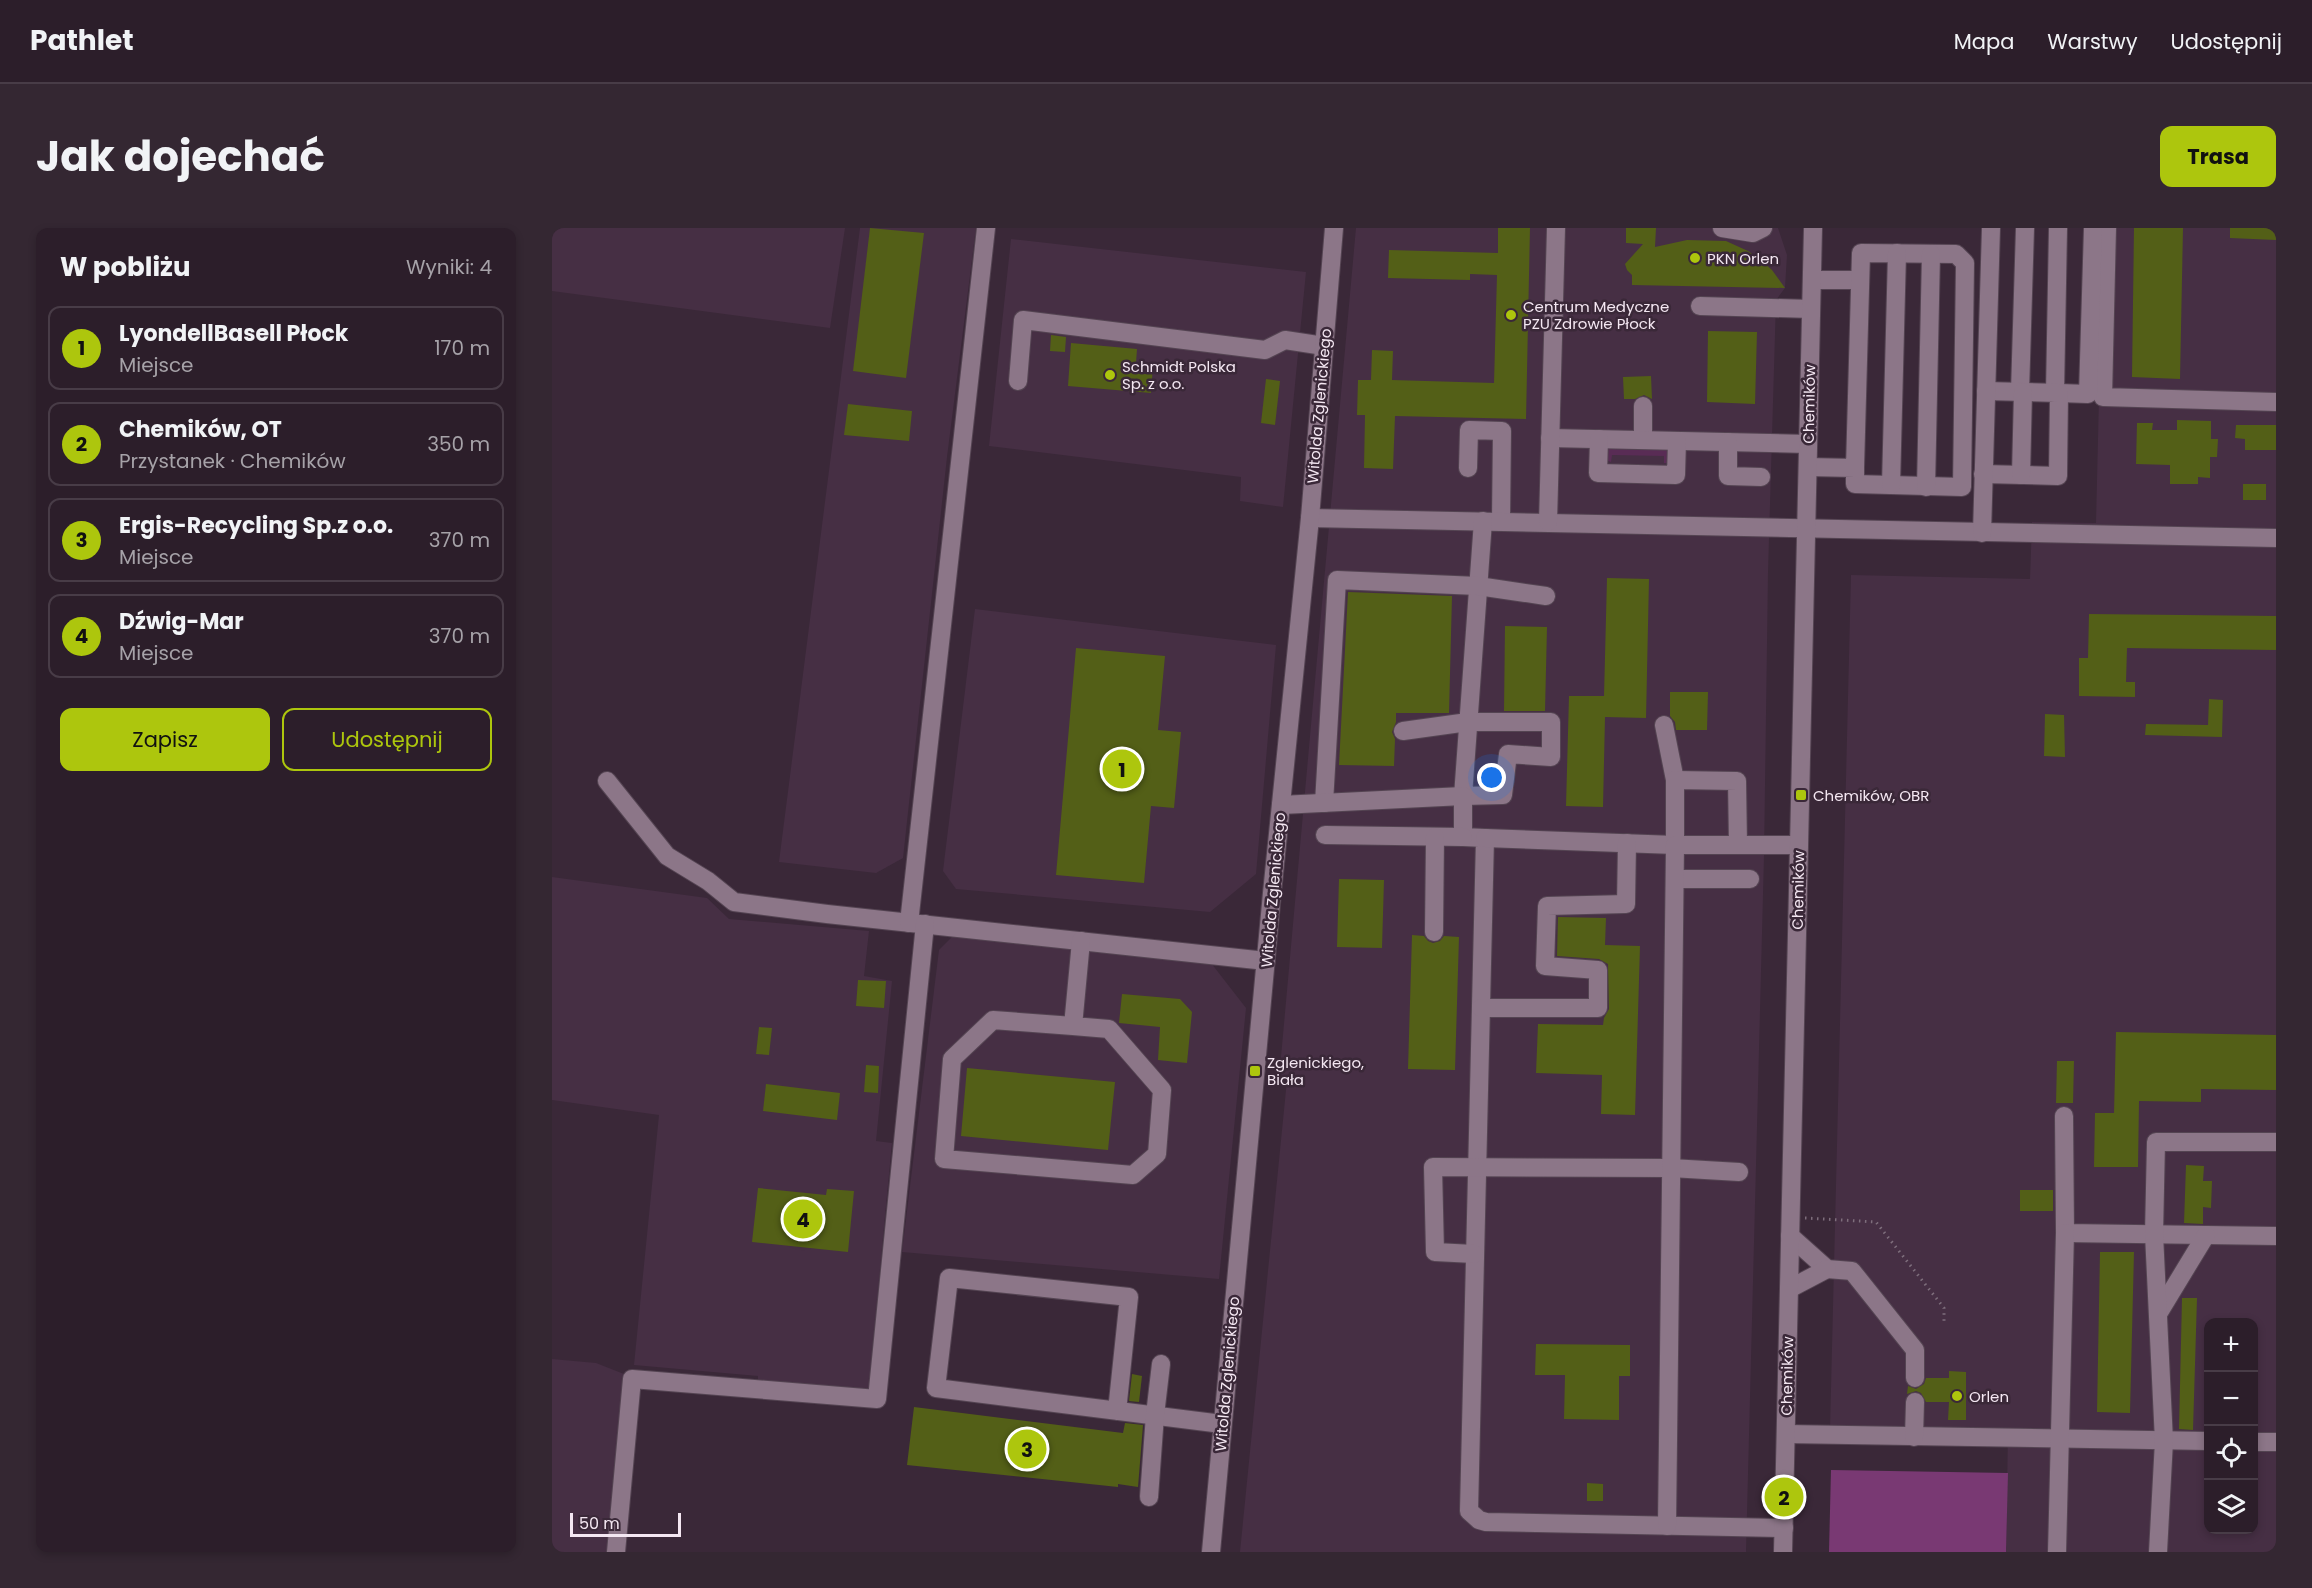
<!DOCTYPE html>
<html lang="pl">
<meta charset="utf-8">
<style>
:root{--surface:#2c1e2a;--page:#342732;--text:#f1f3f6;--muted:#a6a2a8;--line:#483c47;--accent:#adc60d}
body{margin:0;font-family:Poppins,sans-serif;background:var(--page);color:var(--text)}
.controls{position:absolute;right:18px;bottom:18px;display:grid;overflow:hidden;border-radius:12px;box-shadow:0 3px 9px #0003}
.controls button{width:54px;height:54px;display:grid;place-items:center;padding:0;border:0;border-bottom:2px solid var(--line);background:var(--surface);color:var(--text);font:30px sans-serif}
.scale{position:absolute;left:18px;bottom:15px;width:111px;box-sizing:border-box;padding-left:6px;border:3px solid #f4e7f2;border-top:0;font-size:16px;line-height:21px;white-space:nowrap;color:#f4e7f2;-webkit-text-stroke:4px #3a2838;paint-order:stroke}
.you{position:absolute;left:940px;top:550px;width:21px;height:21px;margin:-15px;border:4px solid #fff;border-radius:50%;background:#1a73e8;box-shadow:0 0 0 9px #1a73e833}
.badge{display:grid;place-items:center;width:39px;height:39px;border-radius:50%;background:var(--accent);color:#111;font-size:20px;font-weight:700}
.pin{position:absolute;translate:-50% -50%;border:3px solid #fff;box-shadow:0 2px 6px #0006}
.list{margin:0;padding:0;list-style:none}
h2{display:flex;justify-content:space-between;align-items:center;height:78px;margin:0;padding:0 24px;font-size:26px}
h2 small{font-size:20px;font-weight:400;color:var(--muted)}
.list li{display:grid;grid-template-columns:39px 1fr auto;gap:18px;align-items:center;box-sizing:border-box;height:84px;margin:0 12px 12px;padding:0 12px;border:2px solid var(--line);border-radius:12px}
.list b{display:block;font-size:22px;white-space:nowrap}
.list p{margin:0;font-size:20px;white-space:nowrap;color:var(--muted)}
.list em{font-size:20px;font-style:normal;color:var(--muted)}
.actions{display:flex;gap:12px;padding:18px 24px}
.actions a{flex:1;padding:14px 0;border:2px solid var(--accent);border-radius:12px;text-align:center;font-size:21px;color:var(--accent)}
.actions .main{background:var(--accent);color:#111}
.icon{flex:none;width:33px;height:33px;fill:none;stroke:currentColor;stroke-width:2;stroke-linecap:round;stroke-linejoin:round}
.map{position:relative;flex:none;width:1724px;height:1324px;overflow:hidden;border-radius:12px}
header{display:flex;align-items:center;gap:36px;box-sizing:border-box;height:84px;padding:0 30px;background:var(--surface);border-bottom:2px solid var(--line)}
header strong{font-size:28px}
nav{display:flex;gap:33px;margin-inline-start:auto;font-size:21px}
.intro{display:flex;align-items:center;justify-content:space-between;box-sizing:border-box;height:144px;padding:0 36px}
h1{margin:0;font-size:42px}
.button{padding:15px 27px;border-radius:12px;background:var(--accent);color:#111;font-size:21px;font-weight:700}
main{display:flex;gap:36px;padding:0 36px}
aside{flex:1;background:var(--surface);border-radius:12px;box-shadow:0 3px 9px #0003}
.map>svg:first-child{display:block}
.built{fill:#462f44;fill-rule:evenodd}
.green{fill:#592c55}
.forest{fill:#793973}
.building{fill:#535f17}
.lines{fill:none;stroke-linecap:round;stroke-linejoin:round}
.minor-casing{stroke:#544452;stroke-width:20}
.path{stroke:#7e6e7c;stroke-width:3;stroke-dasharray:1.5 4.5;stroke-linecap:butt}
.minor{stroke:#8c7688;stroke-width:18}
.poi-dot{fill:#adc60d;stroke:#3a2838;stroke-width:2}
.labels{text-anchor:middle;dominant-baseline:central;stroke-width:5;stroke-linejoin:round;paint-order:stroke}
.poi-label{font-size:15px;fill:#f4e7f2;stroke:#3a2838;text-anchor:start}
.street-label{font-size:15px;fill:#f4e7f2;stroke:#3a2838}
</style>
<header>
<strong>Pathlet</strong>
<nav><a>Mapa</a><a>Warstwy</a><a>Udostępnij</a></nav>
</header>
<div class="intro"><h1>Jak dojechać</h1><a class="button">Trasa</a></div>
<main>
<aside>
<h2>W pobliżu<small>Wyniki: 4</small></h2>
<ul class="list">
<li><span class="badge">1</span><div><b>LyondellBasell Płock</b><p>Miejsce</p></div><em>170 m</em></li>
<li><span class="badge">2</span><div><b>Chemików, OT</b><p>Przystanek · Chemików</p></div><em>350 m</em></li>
<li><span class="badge">3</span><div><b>Ergis-Recycling Sp.z o.o.</b><p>Miejsce</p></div><em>370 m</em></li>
<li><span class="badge">4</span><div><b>Dźwig-Mar</b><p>Miejsce</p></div><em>370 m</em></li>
</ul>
<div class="actions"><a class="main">Zapisz</a><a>Udostępnij</a></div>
</aside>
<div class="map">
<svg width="1724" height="1324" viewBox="0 0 1724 1324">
<rect width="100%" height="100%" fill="#3a2838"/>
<g class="built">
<polygon points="0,0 293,0 278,100 0,63"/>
<polygon points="308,0 424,0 395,229 351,630 324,645 227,634"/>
<polygon points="804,0 1226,0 1235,27 1233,60 1224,72 1216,345 1212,628 1194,1324 688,1324 735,852 727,851"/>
<path d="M1551,0H1724V1324H1454L1456,1204L1278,1201L1299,347L1478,351L1480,294L1544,295ZM1656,1094H1702V1302H1656Z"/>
<polygon points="459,11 754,44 731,279 688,273 689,249 437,218"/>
<polygon points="423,381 724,417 704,646 658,684 404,661 391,643"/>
<polygon points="0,649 155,670 177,691 317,703 312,748 340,753 324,913 340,915 316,1168 206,1157 206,1148 82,1137 107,887 0,872"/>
<polygon points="402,707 659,735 694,780 667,1051 350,1024 387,722"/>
<polygon points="0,1131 44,1135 72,1146 57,1324 0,1324"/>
</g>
<polygon class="green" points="1056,221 1117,222 1116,235 1112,235 1112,228 1060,227 1059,234 1054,232 1053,224"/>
<polygon class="forest" points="1279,1242 1456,1245 1454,1324 1277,1324"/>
<g class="building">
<polygon points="318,0 372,5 354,150 301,143"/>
<polygon points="946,0 978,0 974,191 843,188 841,241 812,240 813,187 805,187 806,152 819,152 820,122 841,123 840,152 942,155 945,47 918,46 918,52 836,50 837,22 946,25"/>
<polygon points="1074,0 1104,0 1103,19 1135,12 1174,13 1196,23 1211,34 1220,42 1233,60 1080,57 1080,47 1075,42 1073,36 1091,16 1074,15"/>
<polygon points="1582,0 1631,0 1628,151 1580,149"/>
<polygon points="1678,0 1724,0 1724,12 1678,10"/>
<polygon points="1156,103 1205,104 1203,176 1155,174"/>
<polygon points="499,107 514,109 513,124 498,123"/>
<polygon points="519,115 585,121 584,135 601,137 599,165 516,158"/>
<polygon points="1099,148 1100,171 1092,167 1083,171 1072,171 1071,149"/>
<polygon points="714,151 728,153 723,197 709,195"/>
<polygon points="296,176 360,183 357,213 292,207"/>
<polygon points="1625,192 1659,193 1659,211 1666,211 1665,229 1658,229 1658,250 1646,249 1646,256 1618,256 1618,237 1584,236 1585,195 1601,195 1600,202 1625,202"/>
<polygon points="1684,197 1724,197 1724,222 1693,222 1693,211 1683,210"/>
<rect x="1691" y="256" width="23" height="16"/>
<polygon points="1055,350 1097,351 1094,490 1053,489 1051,579 1014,578 1017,468 1052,468"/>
<polygon points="796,364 900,368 897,485 844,485 844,494 840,504 843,511 842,538 787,537"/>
<polygon points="1537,386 1724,388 1724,422 1575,420 1574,454 1583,454 1583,469 1527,468 1527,430 1536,430"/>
<polygon points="953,398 995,399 993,483 952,483"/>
<polygon points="524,420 613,428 606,502 629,504 622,580 599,578 592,655 504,647"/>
<polygon points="1118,464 1156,464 1155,502 1124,502 1123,494 1118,488"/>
<polygon points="1657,471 1671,472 1670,509 1593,507 1594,496 1656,497"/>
<polygon points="1493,486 1512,487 1513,529 1492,528"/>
<polygon points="787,651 832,652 830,720 785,719"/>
<polygon points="1006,689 1054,690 1053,717 1088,718 1083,887 1049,886 1050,847 984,845 986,796 1051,797 1052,790 1057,781 1056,736 1047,731 1005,728"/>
<polygon points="860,707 872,708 876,713 881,715 888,713 892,708 907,709 903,842 856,841"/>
<polygon points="306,752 334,753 332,780 304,778"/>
<polygon points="570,766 628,771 640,784 635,835 606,832 608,799 567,795"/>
<polygon points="207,799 220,800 217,827 204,826"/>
<polygon points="1564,804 1724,807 1724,862 1649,861 1649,874 1587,873 1586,939 1542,939 1543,885 1562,885"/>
<polygon points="1505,833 1522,833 1521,875 1504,875"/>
<polygon points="314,837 327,838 326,865 312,864"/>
<polygon points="415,840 563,854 556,922 409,908"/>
<polygon points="214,856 288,865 285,892 211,883"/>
<polygon points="1634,937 1652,938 1651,953 1660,953 1659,980 1651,979 1651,996 1632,995"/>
<polygon points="206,960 274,967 275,961 302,963 296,1024 200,1014"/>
<rect x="1468" y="962" width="33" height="21"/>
<polygon points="1548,1024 1582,1024 1578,1185 1545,1184"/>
<polygon points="1630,1070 1645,1070 1641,1202 1627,1201"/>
<polygon points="984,1116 1078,1117 1078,1148 1067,1148 1067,1192 1012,1191 1013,1147 983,1147"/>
<polygon points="1397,1143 1414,1144 1414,1192 1396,1192 1397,1174 1374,1174 1369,1165 1364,1163 1355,1166 1356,1158 1364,1161 1372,1156 1374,1150 1397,1150"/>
<polygon points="580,1146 590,1148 587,1174 577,1173"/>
<polygon points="362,1179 571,1205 573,1195 591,1197 586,1259 566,1256 566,1259 355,1237"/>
<polygon points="1035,1255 1051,1256 1051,1273 1035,1273"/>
</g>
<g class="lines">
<defs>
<g id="minor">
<polyline points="1170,0 1201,5 1211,0"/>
<polyline points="1555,0 1551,169 1724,174"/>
<polyline points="1260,52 1308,52"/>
<polyline points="1148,78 1259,81"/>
<polyline points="466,153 471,92 713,122 733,112 772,118"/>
<polyline points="1468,164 1473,0"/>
<polyline points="1503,165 1506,0"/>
<polyline points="1507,165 1536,166 1541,0"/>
<polyline points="1091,178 1091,212"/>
<polyline points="998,210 1256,216"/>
<polyline points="1047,211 1046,245 1124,247 1125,213"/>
<polyline points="1176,214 1176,248 1209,249"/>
<polyline points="1256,239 1303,240 1303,256 1410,259 1413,35 1404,26 1309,25 1303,240"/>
<polyline points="916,240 917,202 950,203 949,293"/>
<polyline points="1431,246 1506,248 1507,165 1434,163"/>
<polyline points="1469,247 1471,164"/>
<polyline points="1339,257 1345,25"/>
<polyline points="1374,259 1379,26"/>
<polyline points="758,290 1724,310"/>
<polyline points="996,294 1004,0"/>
<polyline points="1430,305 1439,0"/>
<polyline points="1112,497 1123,552"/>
<polyline points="851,503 916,494 999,494 999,529 956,526 951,567 911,568 931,293"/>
<polyline points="55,553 115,628 156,653 182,674 275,686 714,733"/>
<polyline points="772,575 785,352 926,358 994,368"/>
<polyline points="729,577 911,568 911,609 933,610 917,1283 927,1292 934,1294 1232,1300"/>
<polyline points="773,607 911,609"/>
<polyline points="933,610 1123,617 1123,552 1185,553 1186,617"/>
<polyline points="1123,651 1198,651"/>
<polyline points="357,695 434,0"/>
<polyline points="882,704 883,609"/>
<polyline points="929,780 1046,780 1046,742 993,738 995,678 1074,676 1075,615"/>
<polyline points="521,798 441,792 400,831 392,931 581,947 605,926 610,862 557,801 521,798 529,713"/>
<polyline points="1512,888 1513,1005 1724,1008"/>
<polyline points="1238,1008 1275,1041 1300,1043 1363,1122 1363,1150"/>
<polyline points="922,1026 883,1024 881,939 1119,940 1187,944"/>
<polyline points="1237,1061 1275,1041"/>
<polyline points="1606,1086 1654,1007"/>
<polyline points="565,1183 577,1069 397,1050 384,1160 670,1196"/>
<polyline points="1234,1206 1656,1213"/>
<polyline points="1362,1209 1363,1174"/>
<polyline points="1702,1214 1724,1214"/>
<polyline points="597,1269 603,1187 609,1136"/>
<polyline points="1115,1298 1123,617 1247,617"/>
<polyline points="64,1324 80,1151 325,1171 373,696"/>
<polyline points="659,1324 720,665 758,290 782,0"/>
<polyline points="1231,1324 1261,0"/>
<polyline points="1505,1324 1513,1005"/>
<polyline points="1606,1324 1612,1213 1602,1006 1604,914 1724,914"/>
</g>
</defs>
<use href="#minor" class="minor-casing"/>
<polyline class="path" points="1253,990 1324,994 1392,1080 1392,1097"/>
<use href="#minor" class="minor"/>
</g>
<g class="poi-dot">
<circle cx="1143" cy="30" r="6"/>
<circle cx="959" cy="87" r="6"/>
<circle cx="558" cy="147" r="6"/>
<rect x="1243" y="561" width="12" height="12" rx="3"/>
<rect x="697" y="837" width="12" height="12" rx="3"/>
<circle cx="1405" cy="1168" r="6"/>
</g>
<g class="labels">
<g class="poi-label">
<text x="1155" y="30">PKN Orlen</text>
<text x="971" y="78">Centrum Medyczne<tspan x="971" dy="17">PZU Zdrowie Płock</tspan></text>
<text x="570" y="138">Schmidt Polska<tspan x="570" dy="17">Sp. z o.o.</tspan></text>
<text x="1261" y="567">Chemików, OBR</text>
<text x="715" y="834">Zglenickiego,<tspan x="715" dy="17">Biała</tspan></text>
<text x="1417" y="1168">Orlen</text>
</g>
<g class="street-label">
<text transform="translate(1257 176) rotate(-89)">Chemików</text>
<text transform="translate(767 178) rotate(-85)">Witolda Zglenickiego</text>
<text transform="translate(721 662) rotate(-85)">Witolda Zglenickiego</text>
<text transform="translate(1246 662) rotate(-89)">Chemików</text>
<text transform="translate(675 1146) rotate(-85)">Witolda Zglenickiego</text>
<text transform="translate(1235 1148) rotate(-89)">Chemików</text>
</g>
</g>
</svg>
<div class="controls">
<button>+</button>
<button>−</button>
<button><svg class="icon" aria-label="locate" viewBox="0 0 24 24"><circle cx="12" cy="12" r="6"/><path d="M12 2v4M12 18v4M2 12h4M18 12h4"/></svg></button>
<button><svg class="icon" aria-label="layers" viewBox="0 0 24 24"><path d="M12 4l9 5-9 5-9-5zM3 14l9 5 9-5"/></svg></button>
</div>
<div class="scale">50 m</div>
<div class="you"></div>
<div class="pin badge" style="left:570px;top:541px">1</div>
<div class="pin badge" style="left:1232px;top:1269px">2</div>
<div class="pin badge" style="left:475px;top:1221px">3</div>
<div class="pin badge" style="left:251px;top:991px">4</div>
</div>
</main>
